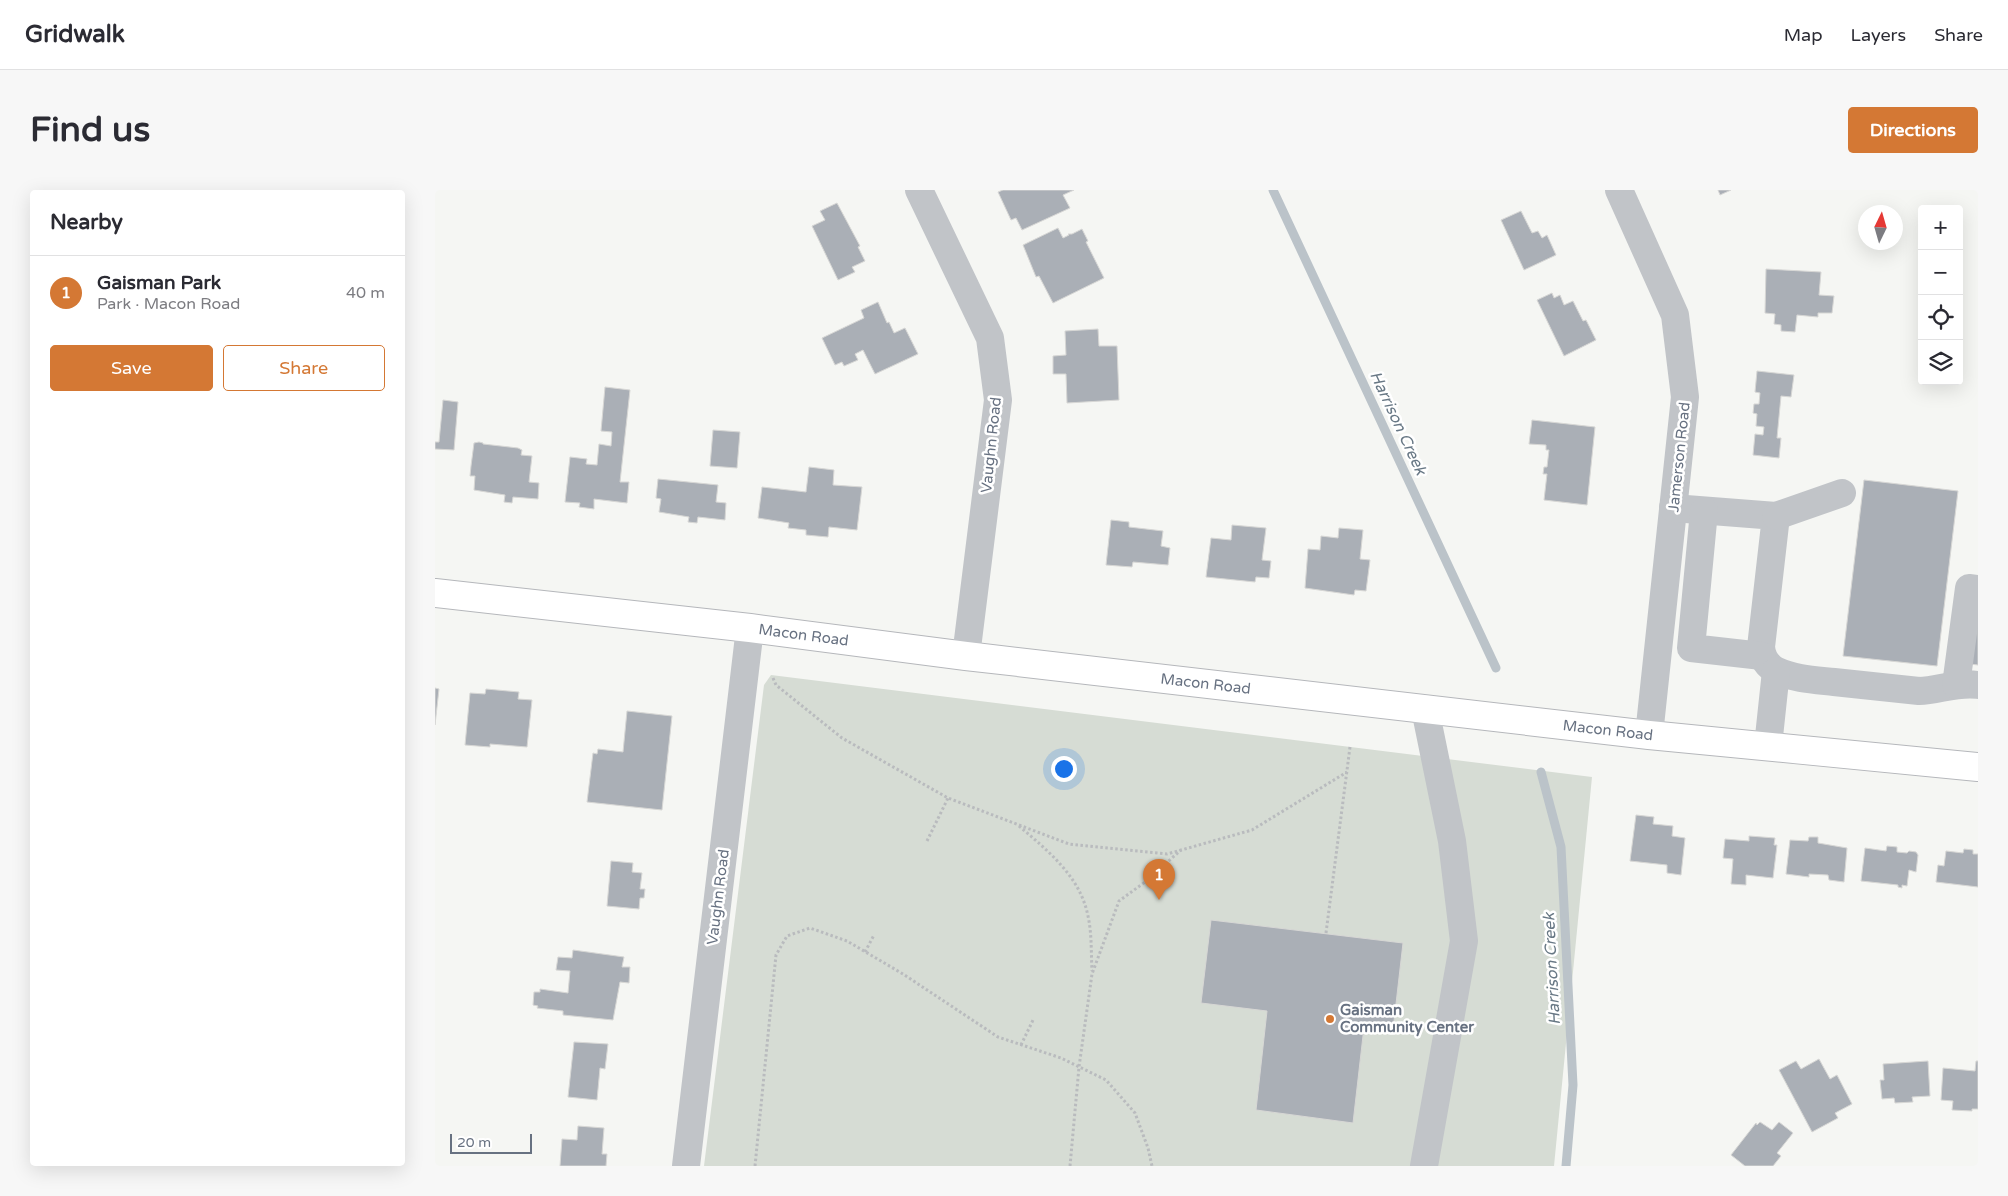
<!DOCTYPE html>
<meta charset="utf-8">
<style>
:root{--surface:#fff;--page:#f7f7f7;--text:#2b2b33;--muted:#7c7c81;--line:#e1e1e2;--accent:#d47834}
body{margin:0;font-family:"Varela Round",sans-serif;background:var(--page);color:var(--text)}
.controls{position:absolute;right:15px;top:15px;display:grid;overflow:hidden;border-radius:5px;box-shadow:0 5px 20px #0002}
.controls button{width:45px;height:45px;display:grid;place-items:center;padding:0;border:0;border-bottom:1px solid var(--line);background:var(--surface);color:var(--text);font:25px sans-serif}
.compass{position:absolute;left:1423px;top:15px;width:45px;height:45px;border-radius:50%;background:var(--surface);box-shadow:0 5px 20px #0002;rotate:5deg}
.scale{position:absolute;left:15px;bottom:12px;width:82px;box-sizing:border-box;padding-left:5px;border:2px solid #677181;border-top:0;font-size:14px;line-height:18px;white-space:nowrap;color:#677181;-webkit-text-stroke:4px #fff;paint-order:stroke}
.you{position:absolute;left:628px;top:578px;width:18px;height:18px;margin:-12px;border:4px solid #fff;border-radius:50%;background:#1a73e8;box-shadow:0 0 0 8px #1a73e833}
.badge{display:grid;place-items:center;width:32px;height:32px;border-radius:50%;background:var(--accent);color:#fff;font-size:16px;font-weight:700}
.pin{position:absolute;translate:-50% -41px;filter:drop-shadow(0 1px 2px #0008)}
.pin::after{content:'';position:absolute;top:26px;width:18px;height:15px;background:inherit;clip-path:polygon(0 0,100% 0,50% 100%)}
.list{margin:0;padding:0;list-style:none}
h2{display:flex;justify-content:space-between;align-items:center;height:65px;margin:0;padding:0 20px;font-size:21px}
h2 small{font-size:16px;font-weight:400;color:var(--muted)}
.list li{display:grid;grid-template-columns:32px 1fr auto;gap:15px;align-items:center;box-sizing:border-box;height:75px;padding:0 20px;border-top:1px solid var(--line)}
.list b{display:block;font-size:19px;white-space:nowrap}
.list p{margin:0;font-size:16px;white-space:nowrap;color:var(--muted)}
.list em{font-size:16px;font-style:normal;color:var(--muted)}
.actions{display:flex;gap:10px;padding:15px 20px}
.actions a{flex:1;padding:11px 0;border:1px solid var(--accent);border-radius:5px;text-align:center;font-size:18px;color:var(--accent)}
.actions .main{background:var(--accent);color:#fff}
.icon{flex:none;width:28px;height:28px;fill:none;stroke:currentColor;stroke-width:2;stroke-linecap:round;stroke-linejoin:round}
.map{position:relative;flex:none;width:1543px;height:976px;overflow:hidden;border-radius:5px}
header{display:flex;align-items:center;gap:30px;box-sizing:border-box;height:70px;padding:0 25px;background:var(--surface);border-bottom:1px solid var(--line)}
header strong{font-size:24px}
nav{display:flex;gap:28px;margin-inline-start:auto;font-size:18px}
.intro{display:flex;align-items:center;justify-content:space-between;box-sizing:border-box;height:120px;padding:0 30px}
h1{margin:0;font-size:35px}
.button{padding:12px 22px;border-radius:5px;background:var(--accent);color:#fff;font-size:18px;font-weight:700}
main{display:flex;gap:30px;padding:0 30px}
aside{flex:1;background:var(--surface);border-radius:5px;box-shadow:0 5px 20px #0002}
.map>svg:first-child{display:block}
.green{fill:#d6dcd4}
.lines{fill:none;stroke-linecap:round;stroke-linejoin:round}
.stream{stroke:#bbc3c9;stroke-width:9}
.building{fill:#aaafb6;stroke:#d7d7d5}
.major-casing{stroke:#b5b7bb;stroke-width:30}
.path{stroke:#b9bbbe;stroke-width:3;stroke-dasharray:2.5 2.5;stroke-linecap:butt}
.minor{stroke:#c1c4c8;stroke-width:28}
.major{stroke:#fff;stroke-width:28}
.poi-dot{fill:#d47834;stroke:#fff;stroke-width:2}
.labels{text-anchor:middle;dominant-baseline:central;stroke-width:5;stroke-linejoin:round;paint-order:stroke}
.street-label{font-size:15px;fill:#677181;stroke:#fff}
.poi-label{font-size:15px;font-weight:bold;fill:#677181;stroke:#fff;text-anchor:start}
.water-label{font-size:16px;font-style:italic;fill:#687885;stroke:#fff}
</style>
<header>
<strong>Gridwalk</strong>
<nav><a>Map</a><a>Layers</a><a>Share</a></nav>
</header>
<div class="intro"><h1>Find us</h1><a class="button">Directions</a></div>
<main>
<aside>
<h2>Nearby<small></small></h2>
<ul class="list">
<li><span class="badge">1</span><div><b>Gaisman Park</b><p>Park · Macon Road</p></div><em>40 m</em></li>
</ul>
<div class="actions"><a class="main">Save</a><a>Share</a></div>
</aside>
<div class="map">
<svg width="1543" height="976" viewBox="0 0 1543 976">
<rect width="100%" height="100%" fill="#f5f6f3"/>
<polygon class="green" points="336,485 1157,587 1119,976 269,976 329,495"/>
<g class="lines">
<g class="stream">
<polyline points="838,0 1061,478"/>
<polyline points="1106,582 1126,657 1138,895 1131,976"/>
</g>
</g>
<g class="building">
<polygon points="568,0 639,0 628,5 635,18 587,40 581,28 576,30 563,2"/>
<polygon points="1283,0 1296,0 1285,5"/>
<polygon points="402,13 425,56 423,57 430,71 417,77 420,82 403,90 377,36 390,30 385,21"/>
<polygon points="1086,21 1097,43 1103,41 1107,48 1112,45 1121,65 1089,80 1066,30"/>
<polygon points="623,38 628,48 634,45 633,44 637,44 647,39 653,51 651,52 669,88 618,113 604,86 601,87 588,55"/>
<polygon points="1331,79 1386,82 1384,105 1399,106 1397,123 1383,123 1383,127 1362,125 1360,142 1346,141 1346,135 1339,134 1340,124 1330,123"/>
<polygon points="1117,103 1119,108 1125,105 1129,115 1138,111 1148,131 1151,130 1161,150 1129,166 1102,110"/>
<polygon points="443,112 452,133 454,132 459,143 470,138 483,164 440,184 428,160 420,164 423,170 409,176 407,172 400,175 387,148 429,128 426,120"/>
<polygon points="663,139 664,156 682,156 684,210 632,213 631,184 618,184 618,166 631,165 630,141"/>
<polygon points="1322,181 1359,185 1356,207 1346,206 1342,248 1346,248 1344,268 1318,265 1320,244 1328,245 1329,237 1321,236 1322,224 1318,223 1319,214 1324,214 1325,203 1320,202"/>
<polygon points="170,197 195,200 185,292 194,292 192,313 159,309 159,319 144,317 145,313 130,312 135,267 152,269 151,274 162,275 164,254 176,256 177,242 166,241"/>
<polygon points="8,210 23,212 19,260 0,259 0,252 4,252"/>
<polygon points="1097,230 1160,237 1152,315 1109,310 1112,284 1108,284 1109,277 1112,277 1114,260 1111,260 1111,255 1094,254"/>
<polygon points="278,240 305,242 302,278 275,276"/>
<polygon points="44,252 48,253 48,254 83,258 87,260 86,265 97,266 94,292 104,293 103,309 78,307 77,313 69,312 70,305 39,300 40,286 35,286 36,276 39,253"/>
<polygon points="374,277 399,280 398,295 427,297 422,340 394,337 393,347 371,345 371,340 353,338 354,333 323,328 327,297 371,302"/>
<polygon points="223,289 283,295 281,312 291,313 290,330 263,327 262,333 253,332 254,327 224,322 226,309 221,308"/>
<polygon points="1429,290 1523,301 1502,476 1408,466"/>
<polygon points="676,330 694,332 694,337 728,341 726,356 735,358 733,375 698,372 697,377 671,375"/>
<polygon points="797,335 831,338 827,370 836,371 834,388 821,387 820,392 771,387 776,348 796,350"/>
<polygon points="904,338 928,340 925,369 935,370 931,401 920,400 919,405 870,398 873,359 885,360 886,346 903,348"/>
<polygon points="1543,421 1543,475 1535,474"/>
<polygon points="0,498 4,499 0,535"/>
<polygon points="51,499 84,502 83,509 97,510 92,557 55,554 55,557 30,555 35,503 50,504"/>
<polygon points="192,521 237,526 227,620 152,612 158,563 162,564 163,559 188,562"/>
<polygon points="1201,625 1219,627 1218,634 1238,636 1237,646 1250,648 1246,685 1232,683 1232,675 1195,671"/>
<polygon points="1314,646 1340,648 1339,655 1342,655 1338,688 1311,685 1311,695 1296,694 1298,669 1288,668 1290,649 1314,651"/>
<polygon points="1374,647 1383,647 1383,653 1412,658 1409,692 1394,690 1393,685 1374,684 1374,687 1351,684 1355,650 1373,651"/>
<polygon points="1452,656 1462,657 1462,662 1472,663 1474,661 1481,662 1483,665 1481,682 1474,680 1472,696 1467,695 1467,698 1463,697 1463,695 1426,691 1430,658 1451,661"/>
<polygon points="1529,659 1538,660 1538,664 1543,664 1543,697 1501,692 1503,675 1509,676 1511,661 1528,663"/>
<polygon points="176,671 198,673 197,682 207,683 205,699 210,699 209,708 205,708 204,719 172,716"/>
<polygon points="776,730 968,753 958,840 929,837 918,933 821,920 832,821 766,813"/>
<polygon points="138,760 189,767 187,777 195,777 194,793 185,792 178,830 128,825 128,821 102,818 103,816 98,815 99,802 105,802 105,799 133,803 135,781 121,780 123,767 137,768"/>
<polygon points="139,852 173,854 170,879 165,878 162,910 133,907"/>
<polygon points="1384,869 1395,889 1402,885 1417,914 1400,923 1403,928 1377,942 1344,880 1361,871 1366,879"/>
<polygon points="1493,871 1495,906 1477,907 1478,912 1460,913 1459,908 1447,909 1445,890 1449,890 1448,874"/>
<polygon points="1541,871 1543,871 1543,919 1537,919 1537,921 1517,920 1518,911 1506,910 1508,878 1540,881"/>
<polygon points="1325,932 1337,940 1344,932 1358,943 1342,963 1346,966 1338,976 1310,976 1296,965 1321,933 1322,935"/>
<polygon points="143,936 169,938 167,964 172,964 171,976 125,976 127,949 142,950"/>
</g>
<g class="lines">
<defs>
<g id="major">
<path id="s1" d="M0,403L315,438L531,466L1214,545L1543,577"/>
</g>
</defs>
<use href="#major" class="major-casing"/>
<g class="path">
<polyline points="338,488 341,495 407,548 513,608 634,654 732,664 817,640 912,582"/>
<path d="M584,636C613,661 645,686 653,726C657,744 656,763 657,781"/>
<polyline points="492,651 513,608"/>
<polyline points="891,743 915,557"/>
<polyline points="430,762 439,745"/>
<polyline points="586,855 599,828"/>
<polyline points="320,976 341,765 352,746 375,738 412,751 468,784 563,847 626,868 671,890 700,923 713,958 717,976"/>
<polyline points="635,976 644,877 657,784 684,711 710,692 746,660"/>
</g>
<g class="minor">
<polyline points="484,0 555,148 563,210 531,466"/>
<polyline points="1184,0 1240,125 1250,207 1214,545"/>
<path d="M1238,318L1341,326L1326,457C1327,468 1332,476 1342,481C1359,489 1381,490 1399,492C1428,495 1456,498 1484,501C1504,500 1523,492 1543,495"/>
<polyline points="1269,321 1256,458 1327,466"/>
<polyline points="1341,326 1407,303"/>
<polyline points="1521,495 1534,398 1543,399"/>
<polyline points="1333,556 1341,481"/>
<polyline points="251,976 315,438"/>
<polyline points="989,976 1029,751 1017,651 990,519"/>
</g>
<use href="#major" class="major"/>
</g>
<circle class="poi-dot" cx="895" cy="829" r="5"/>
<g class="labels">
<g class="street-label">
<text transform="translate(556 255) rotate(-84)">Vaughn Road</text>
<text transform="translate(1244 267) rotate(-84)">Jamerson Road</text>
<text stroke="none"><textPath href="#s1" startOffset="371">Macon Road</textPath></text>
<text stroke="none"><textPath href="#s1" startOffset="776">Macon Road</textPath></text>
<text stroke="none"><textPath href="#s1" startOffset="1181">Macon Road</textPath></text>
<text transform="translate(283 707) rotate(-83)">Vaughn Road</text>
</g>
<g class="poi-label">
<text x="905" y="820">Gaisman<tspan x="905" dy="17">Community Center</tspan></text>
</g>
<g class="water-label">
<text transform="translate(963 233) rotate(65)">Harrison Creek</text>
<text transform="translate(1117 779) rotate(-93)">Harrison Creek</text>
</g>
</g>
</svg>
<div class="controls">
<button>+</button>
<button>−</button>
<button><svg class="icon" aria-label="locate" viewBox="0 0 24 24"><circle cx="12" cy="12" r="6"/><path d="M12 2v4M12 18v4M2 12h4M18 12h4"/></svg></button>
<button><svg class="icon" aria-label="layers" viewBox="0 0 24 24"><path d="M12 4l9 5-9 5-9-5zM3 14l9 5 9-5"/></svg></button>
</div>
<svg class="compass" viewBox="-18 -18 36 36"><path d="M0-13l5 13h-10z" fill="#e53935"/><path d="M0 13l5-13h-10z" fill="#7c7c81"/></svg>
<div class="scale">20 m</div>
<div class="you"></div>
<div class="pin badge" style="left:724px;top:710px">1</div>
</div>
</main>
